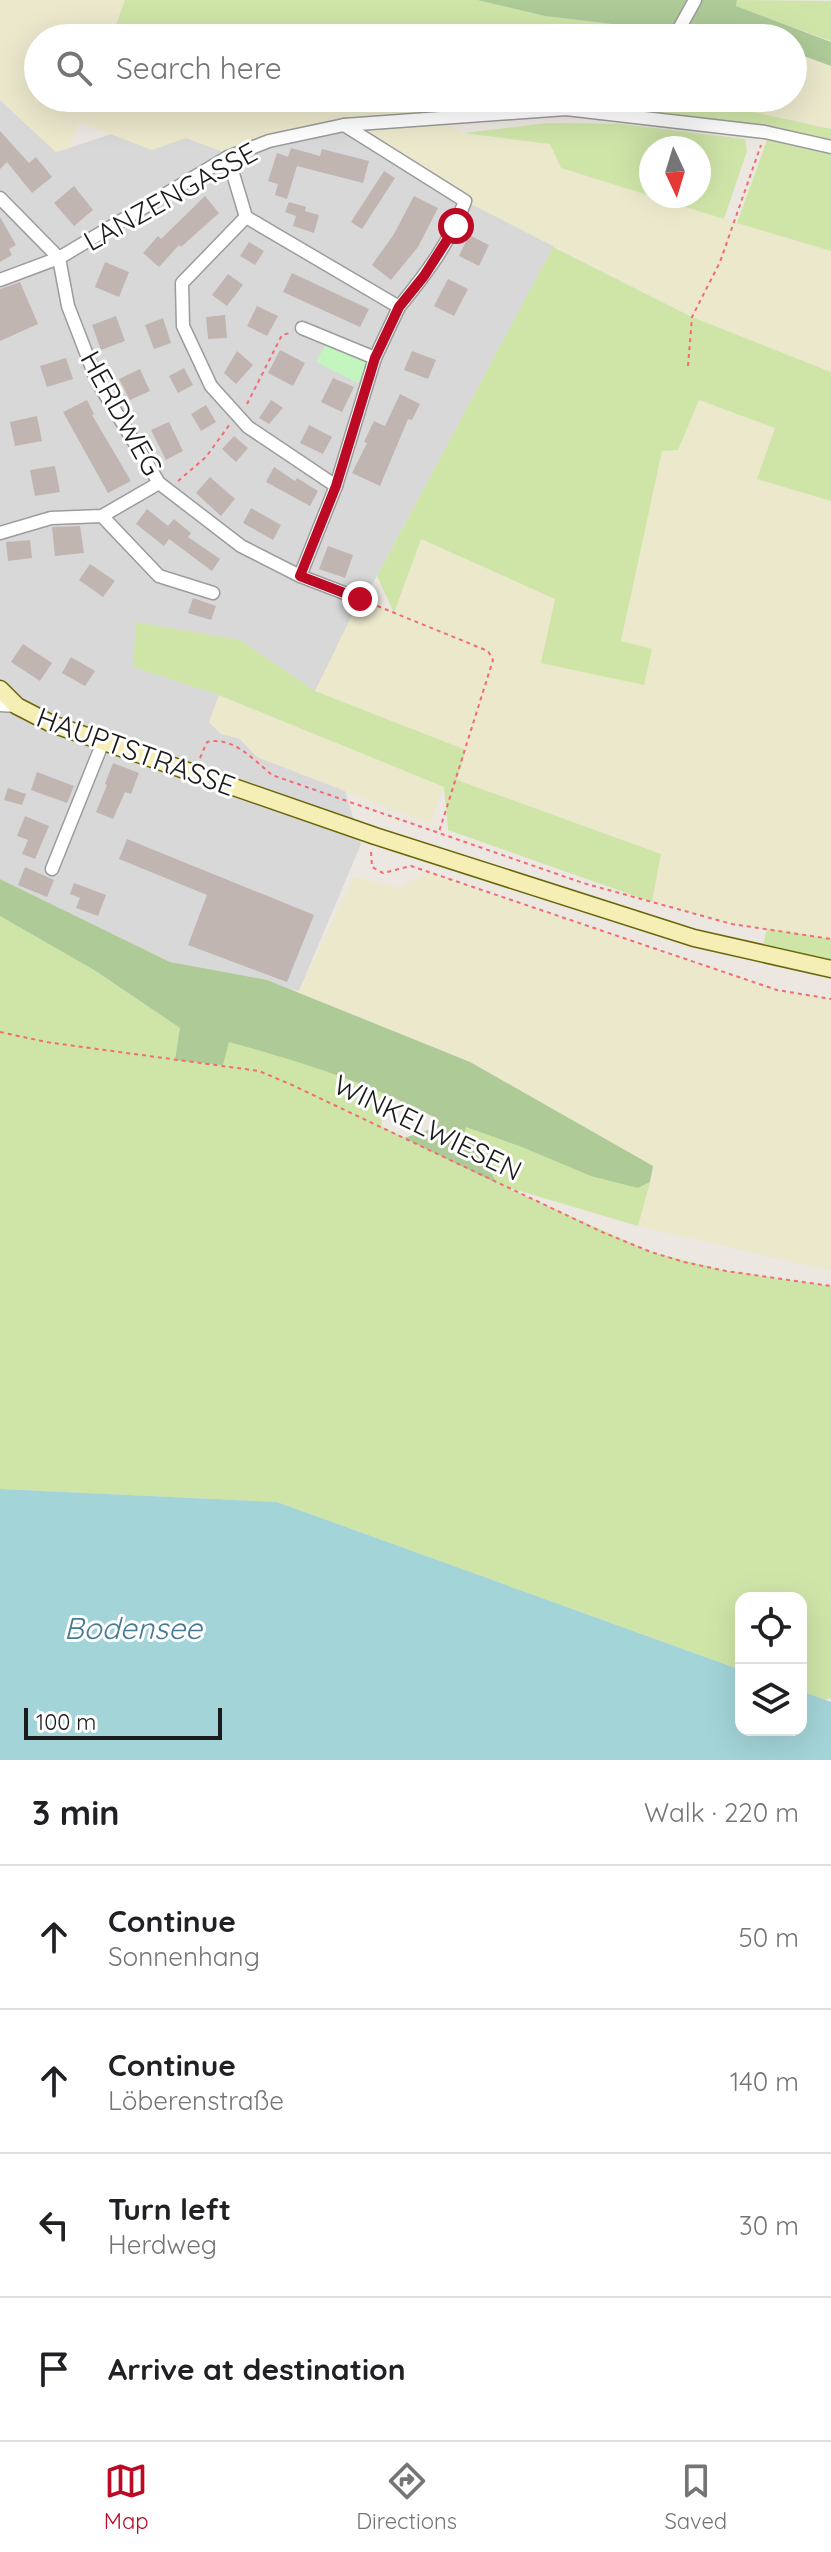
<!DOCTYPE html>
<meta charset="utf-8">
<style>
:root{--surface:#fff;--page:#f6f6f6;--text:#202124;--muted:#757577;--line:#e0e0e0;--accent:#bc0a25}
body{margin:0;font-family:Quicksand,sans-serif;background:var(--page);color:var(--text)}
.controls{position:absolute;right:24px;bottom:24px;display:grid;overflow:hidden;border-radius:16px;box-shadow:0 8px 32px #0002}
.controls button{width:72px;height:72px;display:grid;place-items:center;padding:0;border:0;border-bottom:2px solid var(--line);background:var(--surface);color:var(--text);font:40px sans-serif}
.compass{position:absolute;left:639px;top:136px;width:72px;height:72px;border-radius:50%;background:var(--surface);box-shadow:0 8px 32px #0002;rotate:176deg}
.scale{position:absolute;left:24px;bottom:20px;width:198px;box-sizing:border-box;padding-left:8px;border:4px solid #1b1b1b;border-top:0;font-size:22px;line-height:28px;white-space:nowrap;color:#1b1b1b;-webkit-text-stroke:6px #fff;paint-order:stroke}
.stop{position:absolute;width:24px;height:24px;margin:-18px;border:6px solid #bc0a25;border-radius:50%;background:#fff}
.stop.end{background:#bc0a25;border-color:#fff;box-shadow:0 2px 8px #0008}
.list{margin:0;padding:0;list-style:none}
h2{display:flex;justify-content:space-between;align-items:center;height:104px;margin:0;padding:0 32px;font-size:34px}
h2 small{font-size:26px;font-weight:400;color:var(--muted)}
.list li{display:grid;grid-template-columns:52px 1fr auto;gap:24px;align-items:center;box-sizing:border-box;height:144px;padding:0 32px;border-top:2px solid var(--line)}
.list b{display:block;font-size:30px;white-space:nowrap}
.list p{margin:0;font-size:26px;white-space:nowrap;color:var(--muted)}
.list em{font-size:26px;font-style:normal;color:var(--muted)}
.icon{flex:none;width:44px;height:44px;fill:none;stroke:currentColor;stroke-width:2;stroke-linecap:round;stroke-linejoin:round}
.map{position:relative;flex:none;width:831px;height:1760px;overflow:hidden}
.search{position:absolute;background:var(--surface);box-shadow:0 8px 32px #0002;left:24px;right:24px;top:24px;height:88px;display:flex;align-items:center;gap:20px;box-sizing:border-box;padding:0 28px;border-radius:44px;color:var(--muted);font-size:30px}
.sheet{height:680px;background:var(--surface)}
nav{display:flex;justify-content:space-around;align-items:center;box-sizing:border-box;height:112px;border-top:2px solid var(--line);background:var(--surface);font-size:22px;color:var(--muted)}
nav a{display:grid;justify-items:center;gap:4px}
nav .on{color:var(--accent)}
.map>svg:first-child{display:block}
.residential{fill:#d9d8d8}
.farmland{fill:#ebe8cc}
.grass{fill:#cfe5a8;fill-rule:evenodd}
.forest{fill:#adca97}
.park{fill:#c2f6be}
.water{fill:#a3d4d8}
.building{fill:#c0b5b1}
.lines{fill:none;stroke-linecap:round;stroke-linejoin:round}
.minor-casing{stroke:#9c9c9c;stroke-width:15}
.secondary-casing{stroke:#6a660a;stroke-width:19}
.path{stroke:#f26c72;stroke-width:2;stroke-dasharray:4 4;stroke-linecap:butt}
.minor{stroke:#fff;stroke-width:12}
.secondary{stroke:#f5efb5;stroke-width:16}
.route{stroke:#bc0a25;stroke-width:10}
.labels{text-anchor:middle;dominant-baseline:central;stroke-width:6;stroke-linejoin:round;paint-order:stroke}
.street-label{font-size:28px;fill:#1b1b1b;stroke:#fff}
.water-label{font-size:30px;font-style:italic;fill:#477a95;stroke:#fff}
</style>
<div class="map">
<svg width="831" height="1760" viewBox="0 0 831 1760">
<rect width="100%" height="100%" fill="#ece7e1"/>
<polygon class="residential" points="224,98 342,98 564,228 315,691 361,844 299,991 170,962 0,879 0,100 56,152"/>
<g class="farmland">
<polygon points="0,0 125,0 113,33 134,38 38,38 38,98 572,98 562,103 374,117 290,129 223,152 186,138 152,150 79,122 69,148 56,152 0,100"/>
<polygon points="793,52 831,66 831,129 744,110 635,98 793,98"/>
<polygon points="440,118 464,133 551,144 561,168 831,251 831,372 692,317 465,201 344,125"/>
<polygon points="698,400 775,428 758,479 831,501 831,939 732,924 652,902 661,854 456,780 465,750 315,691 360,599 394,612 421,539 556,599 621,641 662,451 678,450"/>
<polygon points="219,695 444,787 430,824 257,757 240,739 221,734 209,722"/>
<polygon points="428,872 777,990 831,999 831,1271 638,1226 653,1166 298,993 354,877 400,888"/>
</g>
<g class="grass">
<polygon points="125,0 477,0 545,16 672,31 667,38 411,38 335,30 334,38 134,38 113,33"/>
<polygon points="737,0 831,1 831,41 736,6"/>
<polygon points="624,98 744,110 831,129 831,140 713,120 621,110"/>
<path d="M548,123L621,124L745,139L747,151L724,219L561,168L550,144L464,133ZM651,148H699V196H651Z"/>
<polygon points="777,139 831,153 831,251 737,223 767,140"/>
<polygon points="553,247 692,317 831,372 831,501 757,479 775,428 699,400 678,450 662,451 621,641 652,649 644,685 541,663 555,599 421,539 394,613 377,576"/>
<polygon points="136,622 240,640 315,691 466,750 457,780 661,854 652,902 448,830 444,787 219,695 133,667"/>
<polygon points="0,916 94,970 180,1028 298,1061 387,1093 381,1126 494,1182 483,1155 464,1134 466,1126 638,1188 650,1182 638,1226 503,1186 651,1252 726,1271 831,1286 831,1698 825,1700 801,1691 801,1598 741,1598 741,1670 277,1502 0,1489"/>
<polygon points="767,929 831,939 831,969 761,953"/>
</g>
<g class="forest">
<polygon points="477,0 737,0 736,6 831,42 831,66 793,52 793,38 735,38 713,33 678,32 545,16"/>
<path d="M0,879L170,962L267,980L470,1062L653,1166L650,1182L638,1188L591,1176L522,1147L466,1127L464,1134L483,1155L496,1183L404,1138L437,1127L439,1120C373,1084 301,1062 229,1042L223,1065L175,1060L180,1028L94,970L0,916Z"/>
</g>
<polygon class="park" points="327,342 370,361 358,383 316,362"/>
<polygon class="water" points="0,1489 277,1502 741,1670 741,1730 801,1730 801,1691 831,1702 831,1760 0,1760"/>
<g class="building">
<polygon points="0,131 29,163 36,157 52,177 32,193 7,162 0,169"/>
<polygon points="291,148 320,156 322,149 369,161 363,183 297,166 287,199 275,195 278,184 268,181 277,153 288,157"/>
<polygon points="384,171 395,178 362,229 351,222"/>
<polygon points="74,186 93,210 74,226 54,203"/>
<polygon points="205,196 219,213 181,247 179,245 159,267 143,253 158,236 161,239"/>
<polygon points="414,196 438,208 418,247 391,280 372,265 394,234"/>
<polygon points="289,202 306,207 305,211 319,215 314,233 293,226 296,216 285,212"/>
<polygon points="0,217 16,245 9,249 12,255 0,262"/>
<polygon points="469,235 489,245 479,266 459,256"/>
<polygon points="249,242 264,251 255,265 240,256"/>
<polygon points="105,262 129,272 119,297 95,287"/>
<polygon points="292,273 369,309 360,327 283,292"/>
<polygon points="228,274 243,285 227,306 212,295"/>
<polygon points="448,279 468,289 454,316 434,306"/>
<polygon points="20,282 38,324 0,341 0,289"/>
<polygon points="257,306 278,316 267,336 247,326"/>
<polygon points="225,315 227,338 208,339 206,317"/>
<polygon points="116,316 125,341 101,350 92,325"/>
<polygon points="163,318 171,343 154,349 145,325"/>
<polygon points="280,350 305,363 293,386 268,373"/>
<polygon points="237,351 253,365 236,384 224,373"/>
<polygon points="412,351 436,360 428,379 404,370"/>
<polygon points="66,358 73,379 47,387 40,366"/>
<polygon points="184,368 193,385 178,393 169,376"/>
<polygon points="140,369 150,391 130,400 119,379"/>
<polygon points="333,378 354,387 342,412 321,402"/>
<polygon points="400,394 420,404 412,420 408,419 380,486 352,473 367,443 364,442 374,421 385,426"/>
<polygon points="87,400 94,414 92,415 131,481 108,493 63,412"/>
<polygon points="271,400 283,408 269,424 259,418"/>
<polygon points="206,405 216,422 201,431 191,414"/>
<polygon points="37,416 42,441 15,446 10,422"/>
<polygon points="169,422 183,451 166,460 151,430"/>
<polygon points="309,425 332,437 323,454 300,443"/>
<polygon points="234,436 248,448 236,462 222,449"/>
<polygon points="55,466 60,492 35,496 30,470"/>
<polygon points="274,467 295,481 297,478 318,491 310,506 266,482"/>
<polygon points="210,477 235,499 221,516 196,493"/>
<polygon points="251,508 281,525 273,540 243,523"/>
<polygon points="147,509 168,526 174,519 191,533 188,537 220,559 212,571 169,539 164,546 136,524"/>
<polygon points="80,526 84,553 55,556 52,527"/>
<polygon points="30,540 32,558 8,561 6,542"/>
<polygon points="328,546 353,555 345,578 319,569"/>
<polygon points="90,564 115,581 103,597 79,580"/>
<polygon points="193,598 216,606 211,620 188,613"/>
<polygon points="23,644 52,663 40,681 11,662"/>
<polygon points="71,657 95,671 85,686 62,673"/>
<polygon points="113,763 139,773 131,794 125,792 113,819 96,812 107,785 105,784"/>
<polygon points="37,772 74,786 67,803 31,790"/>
<polygon points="8,788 26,794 22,805 4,800"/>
<polygon points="25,816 49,826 35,859 22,854 28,840 17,836"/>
<polygon points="127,839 314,915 287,982 188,945 207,895 119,859"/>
<polygon points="25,867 54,880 47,897 18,885"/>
<polygon points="74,883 106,895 98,916 76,908 80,898 70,894"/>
</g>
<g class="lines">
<defs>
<g id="minor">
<polyline points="674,38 695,0"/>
<polyline points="566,109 589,98"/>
<path d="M228,157L246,217L399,307C426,274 451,241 465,201L344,125"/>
<polyline points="0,198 59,258"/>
<polyline points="246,217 182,283 183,326 211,386 248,427 336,486"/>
<polyline points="59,258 68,306 97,381 159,483 241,546 300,576 360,599"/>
<polyline points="0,280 59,258 228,157 269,141 344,125 566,109 765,132 831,147"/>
<polyline points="302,328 375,358"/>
<polyline points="102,516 159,576 213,593"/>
<polyline points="0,533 51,518 102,516 159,483"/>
<polyline points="300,576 336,486 375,358 399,307"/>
<polyline points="0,705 17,706"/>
<polyline points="52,869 103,742"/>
</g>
<polyline id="secondary" points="0,689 17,706 52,724 375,836 694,938 831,969"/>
</defs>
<use href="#minor" class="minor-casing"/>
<use href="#secondary" class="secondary-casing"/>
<g class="path">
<polyline points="688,366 692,317 720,262 761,145"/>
<polyline points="247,404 282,335 290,333"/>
<polyline points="178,481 206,457 230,424"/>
<polyline points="370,603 488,651 493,660 439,832"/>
<path d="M200,758L207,742C233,736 254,760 272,775L583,883L732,924L831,939"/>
<polyline points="371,852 372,867 383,873 411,866 777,990 831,999"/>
<polyline points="0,1032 46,1042 259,1071 292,1085 602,1232 651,1252 684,1262 726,1271 831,1286"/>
</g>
<use href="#minor" class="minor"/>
<use href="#secondary" class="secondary"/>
</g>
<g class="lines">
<polyline class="route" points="360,599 300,576 336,486 375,358 399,307 424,276 456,226"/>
</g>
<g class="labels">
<g class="street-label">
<text transform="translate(170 196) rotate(-29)">LANZENGASSE</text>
<text transform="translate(122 413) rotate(61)">HERDWEG</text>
<text transform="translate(136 751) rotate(20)">HAUPTSTRASSE</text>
<text transform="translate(428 1127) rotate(26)">WINKELWIESEN</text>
</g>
<g class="water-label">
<text x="133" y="1628">Bodensee</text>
</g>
</g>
</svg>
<div class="controls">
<button><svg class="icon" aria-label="locate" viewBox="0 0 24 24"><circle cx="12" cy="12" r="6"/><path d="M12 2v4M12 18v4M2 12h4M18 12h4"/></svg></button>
<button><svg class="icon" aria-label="layers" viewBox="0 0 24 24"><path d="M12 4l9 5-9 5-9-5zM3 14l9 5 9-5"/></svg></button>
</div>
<svg class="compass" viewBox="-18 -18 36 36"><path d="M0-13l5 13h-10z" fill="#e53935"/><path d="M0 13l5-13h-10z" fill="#757577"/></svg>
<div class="scale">100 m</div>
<div class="stop" style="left:456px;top:226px"></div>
<div class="stop end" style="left:360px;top:599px"></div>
<div class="search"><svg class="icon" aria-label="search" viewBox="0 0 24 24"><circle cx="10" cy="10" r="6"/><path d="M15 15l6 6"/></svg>Search here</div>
</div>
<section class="sheet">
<h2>3 min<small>Walk · 220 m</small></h2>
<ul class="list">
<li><svg class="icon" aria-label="ahead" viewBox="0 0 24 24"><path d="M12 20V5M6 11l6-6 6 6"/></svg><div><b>Continue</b><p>Sonnenhang</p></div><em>50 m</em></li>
<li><svg class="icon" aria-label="ahead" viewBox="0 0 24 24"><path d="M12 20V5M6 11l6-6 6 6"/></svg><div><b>Continue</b><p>Löberenstraße</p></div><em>140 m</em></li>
<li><svg class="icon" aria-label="left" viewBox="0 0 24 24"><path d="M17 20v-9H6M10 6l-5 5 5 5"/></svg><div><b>Turn left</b><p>Herdweg</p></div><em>30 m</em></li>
<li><svg class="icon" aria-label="arrive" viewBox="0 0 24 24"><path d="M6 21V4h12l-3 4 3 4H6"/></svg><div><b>Arrive at destination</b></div></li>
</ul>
</section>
<nav>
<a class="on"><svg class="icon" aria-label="map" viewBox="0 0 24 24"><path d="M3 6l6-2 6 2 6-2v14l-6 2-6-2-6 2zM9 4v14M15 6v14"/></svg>Map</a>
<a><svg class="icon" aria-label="directions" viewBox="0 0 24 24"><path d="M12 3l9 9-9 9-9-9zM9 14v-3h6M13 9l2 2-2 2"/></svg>Directions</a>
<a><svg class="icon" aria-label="saved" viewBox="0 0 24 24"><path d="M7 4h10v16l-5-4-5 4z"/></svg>Saved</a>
</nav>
